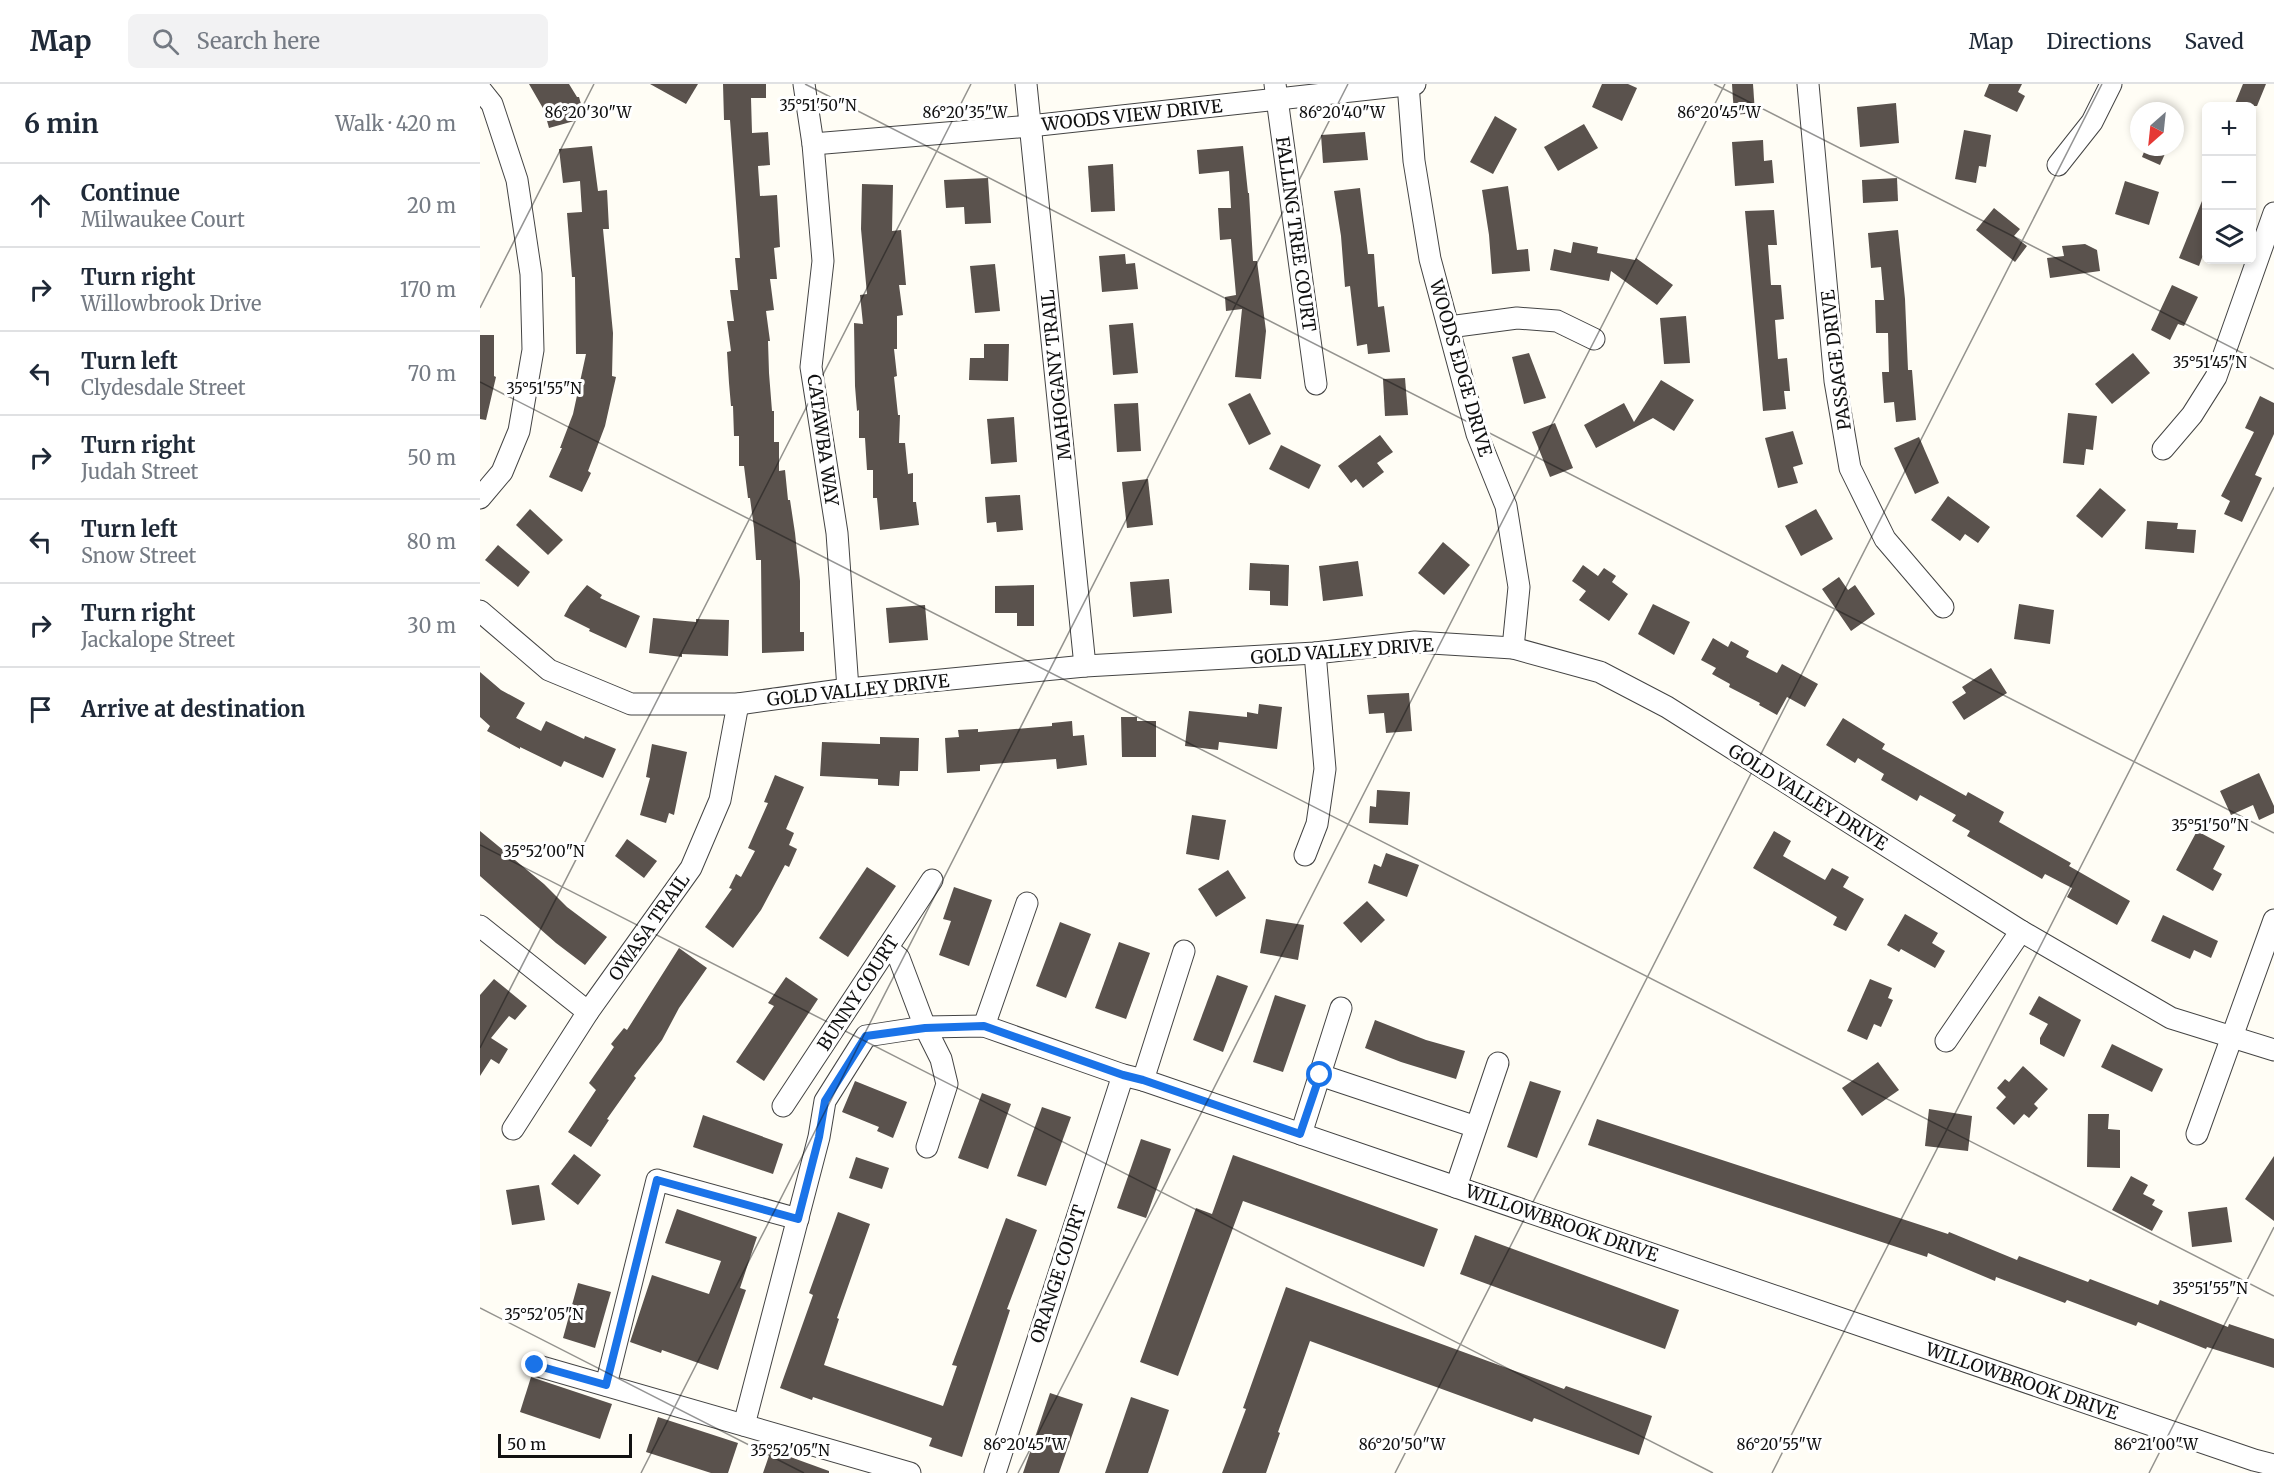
<!DOCTYPE html>
<meta charset="utf-8">
<style>
:root{--surface:#fff;--page:#f2f2f3;--text:#1f2937;--muted:#747a83;--line:#e0e1e3}
body{margin:0;font-family:Merriweather,serif;background:var(--page);color:var(--text)}
.controls{position:absolute;right:18px;top:18px;display:grid;overflow:hidden;border-radius:9px;box-shadow:0 3px 9px #0003}
.controls button{width:54px;height:54px;display:grid;place-items:center;padding:0;border:0;border-bottom:2px solid var(--line);background:var(--surface);color:var(--text);font:30px sans-serif}
.compass{position:absolute;left:1650px;top:18px;width:54px;height:54px;border-radius:50%;background:var(--surface);box-shadow:0 3px 9px #0003;rotate:207deg}
.scale{position:absolute;left:18px;bottom:15px;width:134px;box-sizing:border-box;padding-left:6px;border:3px solid #111;border-top:0;font-size:16px;line-height:21px;white-space:nowrap;color:#111;-webkit-text-stroke:4px #fff;paint-order:stroke}
.stop{position:absolute;width:18px;height:18px;margin:-14px;border:4px solid #1a73e8;border-radius:50%;background:#fff}
.stop.end{background:#1a73e8;border-color:#fff;box-shadow:0 2px 6px #0008}
.list{margin:0;padding:0;list-style:none}
h2{display:flex;justify-content:space-between;align-items:center;height:78px;margin:0;padding:0 24px;font-size:26px}
h2 small{font-size:20px;font-weight:400;color:var(--muted)}
.list li{display:grid;grid-template-columns:39px 1fr auto;gap:18px;align-items:center;box-sizing:border-box;height:84px;padding:0 24px;border-top:2px solid var(--line)}
.list b{display:block;font-size:22px;white-space:nowrap}
.list p{margin:0;font-size:20px;white-space:nowrap;color:var(--muted)}
.list em{font-size:20px;font-style:normal;color:var(--muted)}
.icon{flex:none;width:33px;height:33px;fill:none;stroke:currentColor;stroke-width:2;stroke-linecap:round;stroke-linejoin:round}
.map{position:relative;flex:none;width:1794px;height:1389px;overflow:hidden}
header{display:flex;align-items:center;gap:36px;box-sizing:border-box;height:84px;padding:0 30px;background:var(--surface);border-bottom:2px solid var(--line)}
header strong{font-size:28px}
nav{display:flex;gap:33px;margin-inline-start:auto;font-size:21px}
.search{width:420px;height:54px;background:var(--page);display:flex;align-items:center;gap:15px;box-sizing:border-box;padding:0 21px;border-radius:9px;color:var(--muted);font-size:22px}
main{display:flex}
aside{flex:1;background:var(--surface)}
.map>svg:first-child{display:block}
.building{fill:#5a524d}
.lines{fill:none;stroke-linecap:round;stroke-linejoin:round}
.street-casing{stroke:#444;stroke-width:23}
.street{stroke:#fff;stroke-width:21}
.route{stroke:#1a73e8;stroke-width:8}
.ticks{fill:none;stroke:#111;stroke-width:1.5;stroke-opacity:0.45}
.labels{text-anchor:middle;dominant-baseline:central;stroke-width:6;stroke-linejoin:round;paint-order:stroke}
.street-label{font-size:18px;fill:#111;stroke:#fff}
.ticks-label{font-size:15px;text-anchor:middle;fill:#111;stroke:#fff;stroke-width:6;stroke-linejoin:round;paint-order:stroke}
</style>
<header>
<strong>Map</strong>
<div class="search"><svg class="icon" aria-label="search" viewBox="0 0 24 24"><circle cx="10" cy="10" r="6"/><path d="M15 15l6 6"/></svg>Search here</div>
<nav><a>Map</a><a>Directions</a><a>Saved</a></nav>
</header>
<main>
<aside>
<h2>6 min<small>Walk · 420 m</small></h2>
<ul class="list">
<li><svg class="icon" aria-label="ahead" viewBox="0 0 24 24"><path d="M12 20V5M6 11l6-6 6 6"/></svg><div><b>Continue</b><p>Milwaukee Court</p></div><em>20 m</em></li>
<li><svg class="icon" aria-label="right" viewBox="0 0 24 24"><path d="M7 20v-9h11M14 6l5 5-5 5"/></svg><div><b>Turn right</b><p>Willowbrook Drive</p></div><em>170 m</em></li>
<li><svg class="icon" aria-label="left" viewBox="0 0 24 24"><path d="M17 20v-9H6M10 6l-5 5 5 5"/></svg><div><b>Turn left</b><p>Clydesdale Street</p></div><em>70 m</em></li>
<li><svg class="icon" aria-label="right" viewBox="0 0 24 24"><path d="M7 20v-9h11M14 6l5 5-5 5"/></svg><div><b>Turn right</b><p>Judah Street</p></div><em>50 m</em></li>
<li><svg class="icon" aria-label="left" viewBox="0 0 24 24"><path d="M17 20v-9H6M10 6l-5 5 5 5"/></svg><div><b>Turn left</b><p>Snow Street</p></div><em>80 m</em></li>
<li><svg class="icon" aria-label="right" viewBox="0 0 24 24"><path d="M7 20v-9h11M14 6l5 5-5 5"/></svg><div><b>Turn right</b><p>Jackalope Street</p></div><em>30 m</em></li>
<li><svg class="icon" aria-label="arrive" viewBox="0 0 24 24"><path d="M6 21V4h12l-3 4 3 4H6"/></svg><div><b>Arrive at destination</b></div></li>
</ul>
</aside>
<div class="map">
<svg width="1794" height="1389" viewBox="0 0 1794 1389">
<rect width="100%" height="100%" fill="#fffdf5"/>
<g class="building">
<polygon points="49,0 89,0 97,13 99,13 105,34 69,44 64,26"/>
<polygon points="170,0 218,0 206,20"/>
<polygon points="243,0 286,0 286,14 271,14 272,49 288,48 290,81 278,82 280,112 297,111 300,163 294,164 297,195 290,195 294,226 286,227 290,257 288,257 289,289 292,327 294,327 294,358 299,358 299,387 305,386 308,416 310,416 315,449 320,497 320,548 324,548 324,567 282,569 281,476 276,476 274,444 270,414 268,414 264,382 259,382 259,352 254,352 253,322 251,322 249,299 247,268 251,267 247,237 254,237 250,206 258,206 255,174 260,174 250,36 244,36"/>
<polygon points="1122,0 1148,0 1157,4 1142,37 1112,23"/>
<polygon points="1252,0 1273,0 1275,29 1254,31"/>
<polygon points="1509,0 1542,0 1538,8 1545,12 1537,28 1504,12"/>
<polygon points="1763,0 1786,0 1777,22 1754,22"/>
<polygon points="1416,19 1419,59 1380,63 1377,23"/>
<polygon points="1015,32 1037,45 1013,90 990,78"/>
<polygon points="1104,40 1118,64 1078,87 1064,63"/>
<polygon points="1484,46 1511,51 1506,83 1499,82 1496,99 1475,95"/>
<polygon points="885,48 888,76 843,79 841,51"/>
<polygon points="1283,56 1284,77 1292,76 1294,99 1255,102 1252,58"/>
<polygon points="112,62 118,107 127,106 129,145 123,145 133,249 132,292 136,293 125,342 108,387 111,389 102,408 69,393 82,364 80,364 93,330 106,270 96,270 95,193 92,193 87,129 102,128 100,97 83,99 79,65"/>
<polygon points="763,62 768,109 769,109 773,177 777,177 786,247 781,295 755,293 762,225 746,227 745,213 756,211 751,155 740,156 738,124 751,124 749,87 719,90 717,66"/>
<polygon points="1666,63 1688,63 1680,81 1662,73"/>
<polygon points="633,80 635,127 611,128 608,82"/>
<polygon points="508,94 511,139 485,140 484,123 466,124 464,96"/>
<polygon points="1417,94 1418,117 1383,119 1382,96"/>
<polygon points="1645,97 1679,108 1669,141 1635,130"/>
<polygon points="382,100 413,101 412,147 421,146 426,201 419,201 423,231 417,232 417,265 414,265 417,292 414,293 418,331 420,331 419,359 425,359 428,390 433,389 433,418 436,418 439,441 400,446 397,414 393,414 393,386 387,386 385,354 379,354 379,326 377,327 375,302 374,239 383,240 380,211 387,210 381,145"/>
<polygon points="1028,102 1037,166 1048,165 1050,187 1012,190 1009,151 1002,106"/>
<polygon points="880,104 888,170 894,170 898,223 904,222 910,268 888,270 887,260 877,262 870,202 865,203 861,152 854,107"/>
<polygon points="1726,107 1726,163 1719,182 1699,174"/>
<polygon points="1514,124 1540,145 1534,152 1547,162 1535,178 1496,146"/>
<polygon points="1294,126 1297,161 1288,161 1291,201 1301,201 1304,235 1295,236 1298,275 1307,274 1310,307 1304,307 1306,325 1283,327 1265,127"/>
<polygon points="1418,146 1425,215 1428,286 1432,286 1436,336 1416,338 1414,318 1404,319 1402,288 1409,288 1408,249 1396,249 1395,216 1404,216 1401,183 1391,184 1388,149"/>
<polygon points="1093,158 1118,163 1117,169 1155,176 1156,174 1193,201 1177,221 1131,187 1129,197 1070,186 1074,165 1091,169"/>
<polygon points="1605,160 1617,166 1620,187 1570,194 1567,174 1584,172 1582,162"/>
<polygon points="645,170 646,180 655,179 658,205 622,208 619,172"/>
<polygon points="515,180 520,227 495,229 490,182"/>
<polygon points="1692,201 1718,213 1704,242 1698,240 1690,256 1671,246"/>
<polygon points="1206,232 1210,279 1184,280 1180,234"/>
<polygon points="653,239 658,289 633,291 629,241"/>
<polygon points="0,251 14,251 14,292 16,293 6,336 0,335"/>
<polygon points="504,260 529,260 528,297 489,296 490,274 504,274"/>
<polygon points="1049,269 1066,314 1044,320 1032,273"/>
<polygon points="1653,269 1670,289 1632,320 1615,300"/>
<polygon points="925,294 928,331 905,332 903,295"/>
<polygon points="1181,296 1214,316 1194,347 1173,334 1116,364 1104,341 1144,319 1154,338"/>
<polygon points="770,309 791,350 769,361 748,320"/>
<polygon points="1780,312 1794,319 1794,350 1775,391 1782,394 1762,438 1744,430 1750,417 1741,412 1774,348 1765,344"/>
<polygon points="658,319 661,367 637,368 634,320"/>
<polygon points="1588,329 1617,332 1613,366 1606,365 1604,381 1583,379"/>
<polygon points="534,333 537,378 511,380 507,335"/>
<polygon points="1075,339 1093,384 1070,393 1052,348"/>
<polygon points="1313,347 1323,380 1313,383 1318,399 1298,404 1285,354"/>
<polygon points="900,351 913,368 897,379 904,388 883,404 876,395 871,399 858,382"/>
<polygon points="1439,353 1459,399 1435,410 1414,364"/>
<polygon points="801,361 841,381 829,405 789,385"/>
<polygon points="668,395 673,441 647,444 642,398"/>
<polygon points="1620,404 1646,426 1622,454 1596,432"/>
<polygon points="540,411 543,446 517,448 516,438 507,439 505,413"/>
<polygon points="1468,412 1510,443 1498,459 1485,450 1480,457 1451,436"/>
<polygon points="50,425 83,456 68,471 36,441"/>
<polygon points="1336,425 1353,455 1321,472 1305,442"/>
<polygon points="1667,437 1698,439 1697,445 1716,446 1714,469 1665,465"/>
<polygon points="963,458 990,481 964,511 938,489"/>
<polygon points="18,461 50,488 38,503 5,476"/>
<polygon points="878,477 883,512 843,517 839,482"/>
<polygon points="770,479 809,481 808,522 790,521 790,507 769,506"/>
<polygon points="1103,481 1118,492 1124,484 1136,492 1132,498 1148,510 1129,537 1099,516 1106,507 1092,497"/>
<polygon points="1359,493 1368,506 1375,501 1395,530 1371,547 1342,505"/>
<polygon points="689,495 692,529 653,533 650,498"/>
<polygon points="107,501 122,511 120,514 160,532 146,564 109,547 110,545 84,532 90,521"/>
<polygon points="554,501 554,542 537,542 537,529 515,529 515,502"/>
<polygon points="1173,520 1210,538 1194,571 1158,550"/>
<polygon points="1539,520 1574,526 1570,560 1534,555"/>
<polygon points="445,521 448,556 409,559 406,524"/>
<polygon points="173,534 216,538 216,535 249,536 248,572 202,570 202,573 169,569"/>
<polygon points="1233,554 1248,563 1251,557 1269,567 1266,573 1297,589 1302,580 1338,600 1325,623 1307,613 1297,631 1279,621 1280,619 1249,603 1250,600 1232,590 1236,584 1221,576"/>
<polygon points="1511,584 1527,609 1484,636 1472,618 1486,609 1482,603"/>
<polygon points="0,588 21,606 45,619 36,634 61,647 66,637 104,655 105,652 136,665 123,694 84,677 81,683 40,663 40,665 7,647 10,642 0,633"/>
<polygon points="929,609 932,647 906,649 904,629 889,630 887,611"/>
<polygon points="779,620 802,623 797,665 739,658 738,666 705,662 709,627 767,633 767,628 778,630"/>
<polygon points="641,633 657,633 657,637 676,637 676,673 642,673"/>
<polygon points="1363,634 1405,660 1402,665 1486,712 1488,708 1524,728 1519,738 1591,779 1589,782 1650,817 1637,841 1587,813 1592,804 1565,790 1562,795 1487,752 1490,747 1472,737 1476,731 1440,711 1437,717 1401,696 1404,690 1378,674 1375,679 1346,661"/>
<polygon points="592,637 593,652 604,651 607,681 577,685 576,675 500,681 500,687 467,689 465,654 479,653 478,646 498,645 498,648 572,642 572,639"/>
<polygon points="400,653 439,654 438,687 420,687 419,702 398,701 398,695 340,692 342,658 400,660"/>
<polygon points="172,660 207,668 194,731 189,729 186,739 160,731 170,694 166,693"/>
<polygon points="1779,689 1794,722 1794,729 1779,736 1773,721 1751,731 1740,707"/>
<polygon points="295,691 324,703 306,745 314,749 309,761 317,765 309,783 305,781 281,826 253,864 225,843 252,805 249,804 256,790 261,793 275,767 268,764 288,719 284,718"/>
<polygon points="897,706 930,708 928,741 889,739 890,722 896,723"/>
<polygon points="712,731 746,736 739,776 706,770"/>
<polygon points="0,747 64,800 87,823 127,853 105,881 76,859 0,792"/>
<polygon points="1294,747 1311,757 1303,772 1345,796 1352,784 1369,793 1363,803 1384,815 1366,847 1353,841 1357,833 1273,784"/>
<polygon points="1717,747 1745,762 1733,785 1742,790 1733,807 1696,786"/>
<polygon points="147,755 177,777 164,794 135,772"/>
<polygon points="906,769 939,781 927,813 888,799 894,780 901,783"/>
<polygon points="387,783 416,802 368,873 339,854"/>
<polygon points="748,786 766,814 736,833 718,805"/>
<polygon points="474,803 512,816 489,882 459,871 471,837 463,835"/>
<polygon points="887,817 905,836 881,859 863,839"/>
<polygon points="1425,830 1458,849 1452,859 1465,867 1455,884 1421,865 1419,868 1407,861"/>
<polygon points="1683,831 1738,857 1731,874 1714,866 1710,875 1671,857"/>
<polygon points="786,835 824,841 818,876 780,869"/>
<polygon points="580,838 611,850 586,914 556,902"/>
<polygon points="639,858 670,869 646,935 615,924"/>
<polygon points="199,864 227,884 199,924 182,956 154,992 156,994 127,1035 129,1036 111,1063 88,1048 116,1006 109,999 134,963 131,960 144,944 147,946"/>
<polygon points="737,891 768,902 743,968 713,956"/>
<polygon points="306,893 338,915 284,997 256,978 294,922 288,919"/>
<polygon points="14,895 47,922 35,936 29,932 11,954 28,965 19,980 11,975 0,992 0,911"/>
<polygon points="1390,895 1412,904 1408,914 1413,916 1401,943 1394,940 1387,956 1367,947"/>
<polygon points="795,911 826,921 803,988 773,978"/>
<polygon points="1559,912 1601,936 1584,973 1560,960 1560,954 1568,940 1549,930"/>
<polygon points="895,936 946,956 985,967 976,995 921,978 885,964"/>
<polygon points="1632,960 1683,985 1672,1008 1621,983"/>
<polygon points="1398,978 1419,1006 1382,1032 1362,1004"/>
<polygon points="1543,982 1568,1005 1554,1020 1558,1024 1549,1034 1544,1030 1534,1041 1516,1024 1526,1013 1517,1004 1525,995 1529,998"/>
<polygon points="375,997 427,1018 413,1054 397,1047 399,1043 362,1028"/>
<polygon points="1050,997 1081,1007 1057,1074 1027,1063"/>
<polygon points="502,1009 531,1020 508,1085 478,1074"/>
<polygon points="562,1023 591,1033 566,1102 537,1092"/>
<polygon points="1449,1025 1492,1032 1488,1067 1445,1062"/>
<polygon points="1608,1030 1629,1030 1628,1045 1640,1046 1640,1084 1607,1083"/>
<polygon points="223,1031 303,1060 293,1090 213,1063"/>
<polygon points="1117,1035 1468,1150 1469,1148 1537,1176 1539,1172 1608,1198 1610,1195 1678,1221 1680,1216 1748,1243 1749,1240 1794,1255 1794,1284 1727,1263 1726,1265 1658,1238 1656,1242 1587,1216 1585,1219 1516,1193 1515,1197 1448,1169 1447,1173 1108,1061"/>
<polygon points="661,1055 691,1065 666,1134 637,1124"/>
<polygon points="94,1070 121,1091 98,1121 71,1100"/>
<polygon points="753,1071 958,1145 944,1183 763,1117 698,1292 660,1278 716,1124 732,1130"/>
<polygon points="1794,1072 1794,1137 1765,1115"/>
<polygon points="376,1073 409,1084 402,1105 369,1094"/>
<polygon points="1651,1092 1668,1101 1663,1110 1675,1116 1672,1121 1683,1127 1672,1147 1632,1126"/>
<polygon points="59,1101 65,1136 32,1141 26,1106"/>
<polygon points="1747,1123 1752,1158 1712,1163 1708,1128"/>
<polygon points="197,1125 277,1153 260,1204 266,1206 238,1286 182,1266 181,1269 150,1258 172,1191 229,1210 241,1177 185,1159"/>
<polygon points="358,1128 390,1140 357,1234 359,1235 344,1281 463,1322 477,1282 472,1281 526,1134 557,1146 527,1225 530,1226 482,1373 449,1362 452,1354 333,1313 332,1316 300,1304 333,1211 329,1209"/>
<polygon points="995,1151 1199,1226 1185,1265 980,1190"/>
<polygon points="98,1199 131,1208 115,1264 83,1254"/>
<polygon points="806,1203 1084,1305 1086,1302 1172,1332 1159,1371 1054,1334 1052,1338 830,1257 798,1348 800,1349 786,1389 742,1389 766,1325 763,1324"/>
<polygon points="51,1293 132,1320 120,1355 40,1328"/>
<polygon points="570,1309 603,1320 579,1389 543,1389"/>
<polygon points="651,1313 689,1326 668,1389 625,1389"/>
<polygon points="178,1333 258,1359 248,1389 231,1389 166,1368"/>
<polygon points="291,1366 349,1387 349,1389 283,1389"/>
</g>
<g class="lines">
<defs>
<g id="street">
<polyline points="324,0 333,60 343,177 331,283 357,449 368,605"/>
<polyline points="546,0 605,582"/>
<polyline points="795,0 836,300"/>
<polyline points="928,0 934,77 950,175 997,350 1026,422 1039,503 1033,564"/>
<polyline points="1328,0 1355,297 1370,384 1405,455 1463,523"/>
<polyline points="0,5 12,20 37,96 51,190 53,266 39,347 22,388 0,414"/>
<polyline points="333,60 550,42 935,0"/>
<polyline points="1578,81 1612,38 1631,0"/>
<polyline points="969,243 1037,234 1077,237 1114,255"/>
<polyline points="1683,365 1712,331 1736,293 1794,129"/>
<polyline points="0,527 69,586 151,620 258,620 368,605 605,582 835,569 935,558 1033,564 1120,588 1187,623 1541,847 1691,934 1794,966"/>
<polyline points="825,771 837,740 845,685 835,569"/>
<polyline points="0,842 108,928"/>
<polyline points="407,864 419,874 445,943 461,975 467,1000 447,1063"/>
<polyline points="504,942 547,819"/>
<polyline points="1466,957 1541,847"/>
<polyline points="840,991 996,1043"/>
<polyline points="663,996 704,867"/>
<polyline points="303,1022 452,796"/>
<polyline points="33,1045 108,928 211,784 240,716 258,620"/>
<polyline points="821,1050 861,924"/>
<polyline points="1717,1050 1794,836"/>
<polyline points="976,1103 1018,979"/>
<polyline points="55,1281 430,1389"/>
<polyline points="126,1301 177,1096 318,1135"/>
<polyline points="264,1341 339,1053 345,1017 386,952 445,943 504,942 643,991 663,996 1774,1376 1794,1381"/>
<polyline points="515,1389 643,991"/>
</g>
</defs>
<use href="#street" class="street-casing"/>
<use href="#street" class="street"/>
</g>
<g class="lines">
<polyline class="route" points="55,1281 126,1301 177,1096 318,1135 339,1053 345,1017 386,952 445,944 504,942 643,991 663,996 820,1050 840,991"/>
</g>
<path class="ticks" d="M325,0L1794,749M1234,0L1794,285M0,224L114,0M0,298L1794,1212M0,761L1233,1389M0,964L491,0M0,1224L324,1389M161,1389L868,0M538,1389L1245,0M915,1389L1622,0M1292,1389L1794,403M1669,1389L1794,1143"/>
<g class="labels">
<g class="street-label">
<text transform="translate(652 31) rotate(-6)">WOODS VIEW DRIVE</text>
<text transform="translate(816 150) rotate(82)">FALLING TREE COURT</text>
<text transform="translate(1356 276) rotate(-97)">PASSAGE DRIVE</text>
<text transform="translate(981 284) rotate(74)">WOODS EDGE DRIVE</text>
<text transform="translate(576 291) rotate(-96)">MAHOGANY TRAIL</text>
<text transform="translate(343 356) rotate(82)">CATAWBA WAY</text>
<text transform="translate(862 567) rotate(-4)">GOLD VALLEY DRIVE</text>
<text transform="translate(378 606) rotate(-6)">GOLD VALLEY DRIVE</text>
<text transform="translate(1328 713) rotate(32)">GOLD VALLEY DRIVE</text>
<text transform="translate(169 843) rotate(-55)">OWASA TRAIL</text>
<text transform="translate(378 909) rotate(-57)">BUNNY COURT</text>
<text transform="translate(1082 1139) rotate(19)">WILLOWBROOK DRIVE</text>
<text transform="translate(578 1190) rotate(-72)">ORANGE COURT</text>
<text transform="translate(1542 1297) rotate(19)">WILLOWBROOK DRIVE</text>
</g>
</g>
<g class="ticks-label">
<text x="338" y="27">35°51'50"N</text>
<text x="108" y="34">86°20'30"W</text>
<text x="485" y="34">86°20'35"W</text>
<text x="862" y="34">86°20'40"W</text>
<text x="1239" y="34">86°20'45"W</text>
<text x="1730" y="284">35°51'45"N</text>
<text x="64" y="310">35°51'55"N</text>
<text x="1730" y="747">35°51'50"N</text>
<text x="64" y="773">35°52'00"N</text>
<text x="1730" y="1210">35°51'55"N</text>
<text x="64" y="1236">35°52'05"N</text>
<text x="545" y="1366">86°20'45"W</text>
<text x="922" y="1366">86°20'50"W</text>
<text x="1299" y="1366">86°20'55"W</text>
<text x="1676" y="1366">86°21'00"W</text>
<text x="310" y="1372">35°52'05"N</text>
</g>
</svg>
<div class="controls">
<button>+</button>
<button>−</button>
<button><svg class="icon" aria-label="layers" viewBox="0 0 24 24"><path d="M12 4l9 5-9 5-9-5zM3 14l9 5 9-5"/></svg></button>
</div>
<svg class="compass" viewBox="-18 -18 36 36"><path d="M0-13l5 13h-10z" fill="#e53935"/><path d="M0 13l5-13h-10z" fill="#747a83"/></svg>
<div class="scale">50 m</div>
<div class="stop" style="left:840px;top:991px"></div>
<div class="stop end" style="left:55px;top:1281px"></div>
</div>
</main>
